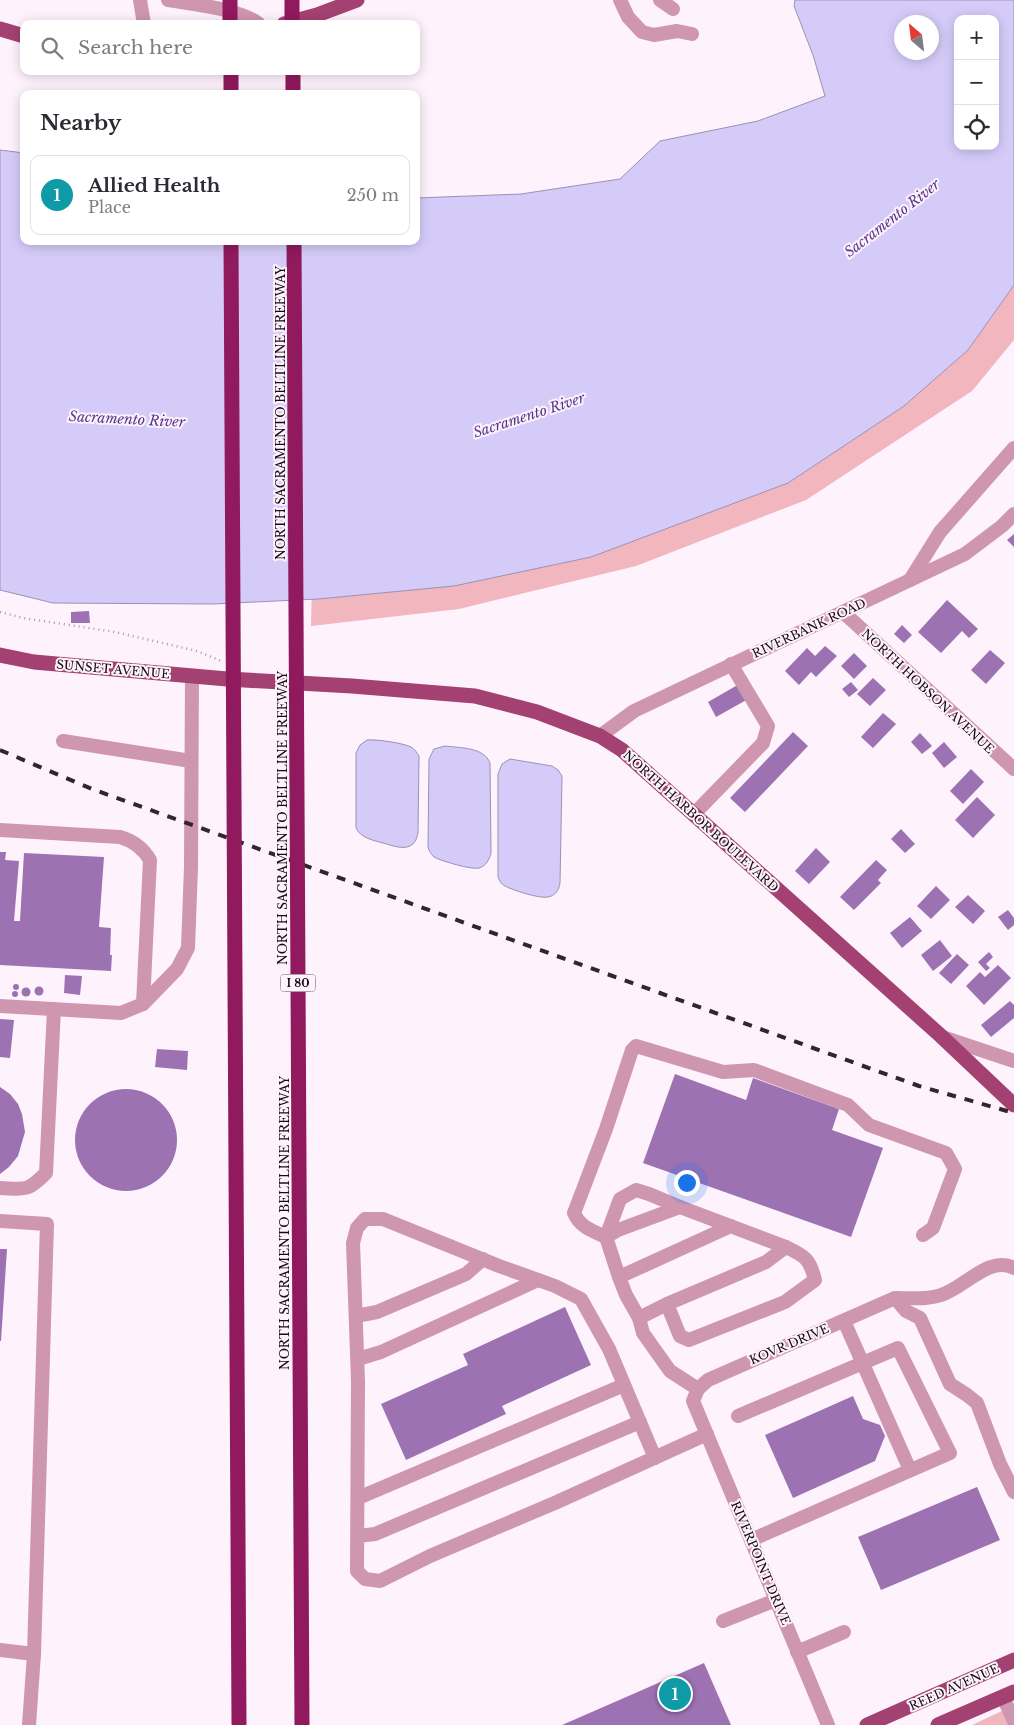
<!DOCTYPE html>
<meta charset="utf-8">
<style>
:root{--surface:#fff;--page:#f2f2f3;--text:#2b2b33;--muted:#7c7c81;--line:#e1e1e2;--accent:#136c9b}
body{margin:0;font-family:"Libre Baskerville",serif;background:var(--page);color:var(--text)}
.controls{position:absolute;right:15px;top:15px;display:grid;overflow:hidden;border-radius:10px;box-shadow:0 2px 12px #0003}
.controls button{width:45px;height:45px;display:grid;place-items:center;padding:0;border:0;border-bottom:1px solid var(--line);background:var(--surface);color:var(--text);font:25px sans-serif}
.compass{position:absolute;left:894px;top:15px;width:45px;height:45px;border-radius:50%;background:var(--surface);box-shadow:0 2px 12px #0003;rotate:332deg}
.you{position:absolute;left:686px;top:1182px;width:18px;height:18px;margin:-12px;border:4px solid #fff;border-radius:50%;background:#1a73e8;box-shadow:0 0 0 8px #1a73e833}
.badge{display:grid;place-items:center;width:32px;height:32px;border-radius:50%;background:var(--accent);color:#fff;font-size:16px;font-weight:700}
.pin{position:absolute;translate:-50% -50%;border:2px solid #fff;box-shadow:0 1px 5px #0006}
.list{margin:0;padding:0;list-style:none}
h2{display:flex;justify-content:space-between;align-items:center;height:65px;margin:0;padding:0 20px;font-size:21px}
h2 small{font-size:16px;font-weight:400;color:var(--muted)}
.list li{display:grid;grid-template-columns:32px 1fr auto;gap:15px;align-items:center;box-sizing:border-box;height:80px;margin:0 10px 10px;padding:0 10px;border:1px solid var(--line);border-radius:10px}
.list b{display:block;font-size:19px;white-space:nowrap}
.list p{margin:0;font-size:16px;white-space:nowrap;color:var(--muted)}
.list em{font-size:16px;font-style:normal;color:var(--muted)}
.icon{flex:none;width:28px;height:28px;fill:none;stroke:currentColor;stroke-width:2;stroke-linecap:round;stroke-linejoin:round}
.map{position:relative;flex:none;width:1014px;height:1725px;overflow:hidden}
.search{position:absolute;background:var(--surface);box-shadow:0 2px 12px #0003;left:20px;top:20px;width:400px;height:55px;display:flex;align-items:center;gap:12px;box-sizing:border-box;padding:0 18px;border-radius:10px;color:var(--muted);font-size:19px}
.panel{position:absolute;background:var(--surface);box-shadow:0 2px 12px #0003;left:20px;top:90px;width:400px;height:155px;border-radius:10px}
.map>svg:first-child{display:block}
.green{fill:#f1b6be}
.water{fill:#d5cbf9;stroke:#9b91b4;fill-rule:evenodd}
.building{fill:#9d72b3}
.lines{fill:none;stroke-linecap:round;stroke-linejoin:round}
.path{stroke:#a69ba4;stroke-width:2.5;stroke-dasharray:1 4;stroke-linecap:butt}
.minor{stroke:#cf96af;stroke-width:14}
.major{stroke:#a34173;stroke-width:15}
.highway{stroke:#91195e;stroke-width:15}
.rail{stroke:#30262e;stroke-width:4;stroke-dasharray:9 9;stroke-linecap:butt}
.highway-bridge{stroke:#91195e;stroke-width:15}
.labels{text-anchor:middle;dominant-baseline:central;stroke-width:4;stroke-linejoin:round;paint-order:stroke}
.shield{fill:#fef2fc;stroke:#5b5059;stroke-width:1}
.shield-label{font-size:11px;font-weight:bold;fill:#150b13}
.street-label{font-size:12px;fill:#150b13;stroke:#fef2fc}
.water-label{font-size:14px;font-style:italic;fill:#54378c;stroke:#fef2fc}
</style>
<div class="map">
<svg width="1014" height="1725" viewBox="0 0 1014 1725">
<rect width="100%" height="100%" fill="#fef2fc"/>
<g class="green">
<polygon points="1014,285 1014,340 972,391 806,500 636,566 459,609 311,626 312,584 788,483 904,406 968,350"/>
<polygon points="1004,1710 1008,1718 1008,1725 972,1725"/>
</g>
<g class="water">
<path d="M795,0H1014V285L968,350L904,406L788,483L591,557L454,586L318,599L213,604L53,603L0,590V150L24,153V241H416V198L521,194L620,179L660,141L758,121L825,96L813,55L794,6ZM958,19H995V146H958ZM902,22H932V52H902Z"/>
<path d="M367,740C376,739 403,743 411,747C415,749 417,753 419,756L418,833C414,854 397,847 383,843C372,840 361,838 356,828V753L360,745Z"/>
<path d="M445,746C460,748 484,747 490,763L491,853C489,860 486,866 479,868C472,870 441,861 434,857C431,854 429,851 428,847L429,759L434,749Z"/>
<path d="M510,759L552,766L558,770L562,776L560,883C559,890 555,896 548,897C540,899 512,890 505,886C501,884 499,880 498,877V774L502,764Z"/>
</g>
<g class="building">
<polygon points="1014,534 1014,547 1007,540"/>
<polygon points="947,600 978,629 969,638 962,631 941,653 918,632"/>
<polygon points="89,611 90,623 71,623 71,612"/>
<polygon points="902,625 912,635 904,643 894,634"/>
<polygon points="825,646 837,656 816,677 811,672 799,685 785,671 807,648 815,656"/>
<polygon points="990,650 1005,663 986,684 971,670"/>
<polygon points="854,653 867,666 854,679 841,666"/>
<polygon points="873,678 886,690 870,706 857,694"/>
<polygon points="851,682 858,690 849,697 842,689"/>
<polygon points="741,683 750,698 716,717 708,702"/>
<polygon points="883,713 896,724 873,748 861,737"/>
<polygon points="793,732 808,746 745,812 730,798"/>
<polygon points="920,733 932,746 922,754 911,742"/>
<polygon points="944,742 957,757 944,768 932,753"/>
<polygon points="971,769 984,782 963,804 950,791"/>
<polygon points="977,797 995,815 973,838 955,820"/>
<polygon points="901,829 915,844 905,853 891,839"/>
<polygon points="816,848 830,862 809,884 795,871"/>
<polygon points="0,852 6,852 5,860 19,861 14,921 20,921 24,853 104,857 99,927 111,928 110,955 112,955 111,971 0,965"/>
<polygon points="876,860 887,870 878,880 881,883 854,910 840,897"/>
<polygon points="936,886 950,900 931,919 917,906"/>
<polygon points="968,895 985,911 973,924 955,907"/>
<polygon points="1008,910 1014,918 1014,925 1008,930 998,917"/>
<polygon points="910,917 922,931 902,948 890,933"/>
<polygon points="940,940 952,956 933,971 921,955"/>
<polygon points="989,952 993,957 986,964 990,968 986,971 978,962"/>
<polygon points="957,954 969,965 951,984 939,973"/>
<polygon points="998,965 1011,978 984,1005 966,986 980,972 985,977"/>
<polygon points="65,975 82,976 80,995 64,993"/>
<circle cx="16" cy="987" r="3"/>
<circle cx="39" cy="991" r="4.5"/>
<circle cx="26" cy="992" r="4.5"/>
<circle cx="15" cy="994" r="3"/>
<polygon points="1010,1001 1014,1005 1014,1018 991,1037 981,1025"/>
<polygon points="0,1019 14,1020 10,1058 0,1057"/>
<polygon points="157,1049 188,1051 187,1070 155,1067"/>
<polygon points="675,1074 746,1100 753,1078 839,1109 832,1130 883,1148 851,1237 643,1163"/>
<polygon points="0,1087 10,1094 18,1104 22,1114 25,1132 18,1156 9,1167 0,1174"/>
<circle cx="126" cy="1140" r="51"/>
<polygon points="0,1249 7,1249 1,1341 0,1341"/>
<polygon points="565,1307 591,1365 502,1406 506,1414 406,1460 381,1404 468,1365 463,1354"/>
<polygon points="853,1396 863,1419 880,1425 885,1436 875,1461 793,1498 765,1435"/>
<polygon points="977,1487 1000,1540 881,1590 858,1537"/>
<polygon points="704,1663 731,1725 562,1725"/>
</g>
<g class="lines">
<polyline class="path" points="0,612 23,618 115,632 197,651 221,661"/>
<g class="minor">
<polyline points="140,0 144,24"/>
<path d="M168,0C192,4 241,9 259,24"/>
<polyline points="620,0 628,17 642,32 654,35 677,31 692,34"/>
<polyline points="660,0 673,9"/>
<polyline points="910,580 940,532 1014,448"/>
<polyline points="843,612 1014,769"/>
<polyline points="600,736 634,711 965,554 1002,526 1014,514"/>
<polyline points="63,741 191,761"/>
<polyline points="694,814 763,743 768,726 731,664"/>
<path d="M0,830L120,837C134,841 143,848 150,860L143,1004"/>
<polyline points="0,1006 121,1013 143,1004 177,969 188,948 191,867 192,676"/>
<polyline points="942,1037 1014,1061"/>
<path d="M0,1188C26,1189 27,1192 46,1173L54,1009"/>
<path d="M680,1207L649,1194L636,1190L620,1199L606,1237C592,1231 580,1227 574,1213L606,1129L632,1050L636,1046L723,1072L754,1070L848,1105L869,1125L946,1153L955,1169L933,1228L923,1235"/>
<polyline points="0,1221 47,1224 34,1654"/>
<polyline points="619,1277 731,1226"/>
<polyline points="895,1298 906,1311 920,1318 950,1384 967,1395 977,1403 1000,1464 1014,1492"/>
<polyline points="356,1316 377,1312 466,1274 483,1259"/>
<path d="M639,1318L667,1304L766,1262L786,1247C805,1256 810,1259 815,1280L785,1302L689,1340L680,1336L667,1304"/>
<polyline points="844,1321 910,1470"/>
<polyline points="358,1359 381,1352 538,1280"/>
<polyline points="698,1389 670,1371 643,1333 639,1318 626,1295 619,1277 606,1237 618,1230 680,1207 786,1247"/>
<polyline points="738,1416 898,1348 950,1453 751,1540"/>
<polyline points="655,1458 609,1349 581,1299 555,1286 499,1266 383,1219 365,1219 357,1228 353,1243 358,1381 357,1571 365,1579 380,1581 430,1556 557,1502 707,1434"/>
<polyline points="358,1498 624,1385"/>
<polyline points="358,1536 375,1534 640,1422"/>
<polyline points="723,1621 776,1600"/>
<polyline points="0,1650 34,1654 29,1725"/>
<polyline points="797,1652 844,1632"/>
<polyline points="1003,1697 1014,1721"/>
<path d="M828,1725L693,1401L698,1389L708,1380L895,1298C910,1298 927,1300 941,1295C965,1288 988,1255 1014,1268"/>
</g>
<g class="major">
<polyline points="284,24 317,15 357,0"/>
<polyline points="0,29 24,36"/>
<polyline points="0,655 34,662 227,679 352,686 475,696 537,712 600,736 622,750 941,1036 1014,1105"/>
<polyline points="867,1725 1014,1660"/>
<polyline points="938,1725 1014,1692"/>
</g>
<g class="highway">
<polyline points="231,71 231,94"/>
<polyline points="293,71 293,94"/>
</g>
<polyline class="rail" points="0,750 92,789 919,1086 1014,1113"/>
<g class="highway-bridge">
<polyline points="230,0 230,24"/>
<polyline points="292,0 292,24"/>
<polyline points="231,241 239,1723"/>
<polyline points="294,241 302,1725"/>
</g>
</g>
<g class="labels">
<rect class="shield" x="280.5" y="974.5" width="35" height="17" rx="4"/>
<g class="shield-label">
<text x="298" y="983">I 80</text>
</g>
<g class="street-label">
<text transform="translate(280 413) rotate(-90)">NORTH SACRAMENTO BELTLINE FREEWAY</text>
<text transform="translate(809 628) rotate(-25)">RIVERBANK ROAD</text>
<text transform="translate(113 669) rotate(5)">SUNSET AVENUE</text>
<text transform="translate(928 691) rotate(43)">NORTH HOBSON AVENUE</text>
<text transform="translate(282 818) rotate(-90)">NORTH SACRAMENTO BELTLINE FREEWAY</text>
<text transform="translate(701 821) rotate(42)">NORTH HARBOR BOULEVARD</text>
<text transform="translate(284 1223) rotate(-90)">NORTH SACRAMENTO BELTLINE FREEWAY</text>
<text transform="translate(789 1344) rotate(-23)">KOVR DRIVE</text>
<text transform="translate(761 1563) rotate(67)">RIVERPOINT DRIVE</text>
<text transform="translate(954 1687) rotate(-24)">REED AVENUE</text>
</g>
<g class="water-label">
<text transform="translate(892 218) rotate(-38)">Sacramento River</text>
<text transform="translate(529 415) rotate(-18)">Sacramento River</text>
<text transform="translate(127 419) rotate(3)">Sacramento River</text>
</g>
</g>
</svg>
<div class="controls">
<button>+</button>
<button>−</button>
<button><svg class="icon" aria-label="locate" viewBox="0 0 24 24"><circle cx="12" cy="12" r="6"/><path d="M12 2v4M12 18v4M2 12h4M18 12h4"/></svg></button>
</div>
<svg class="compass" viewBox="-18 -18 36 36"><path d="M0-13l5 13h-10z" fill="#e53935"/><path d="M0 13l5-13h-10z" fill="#7c7c81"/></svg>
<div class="you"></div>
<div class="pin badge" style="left:675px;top:1694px;background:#0f9aa8">1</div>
<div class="search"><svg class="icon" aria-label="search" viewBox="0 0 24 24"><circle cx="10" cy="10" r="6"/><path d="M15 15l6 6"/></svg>Search here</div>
<section class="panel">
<h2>Nearby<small></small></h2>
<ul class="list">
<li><span class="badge" style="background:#0f9aa8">1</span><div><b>Allied Health</b><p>Place</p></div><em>250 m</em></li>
</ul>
</section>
</div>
